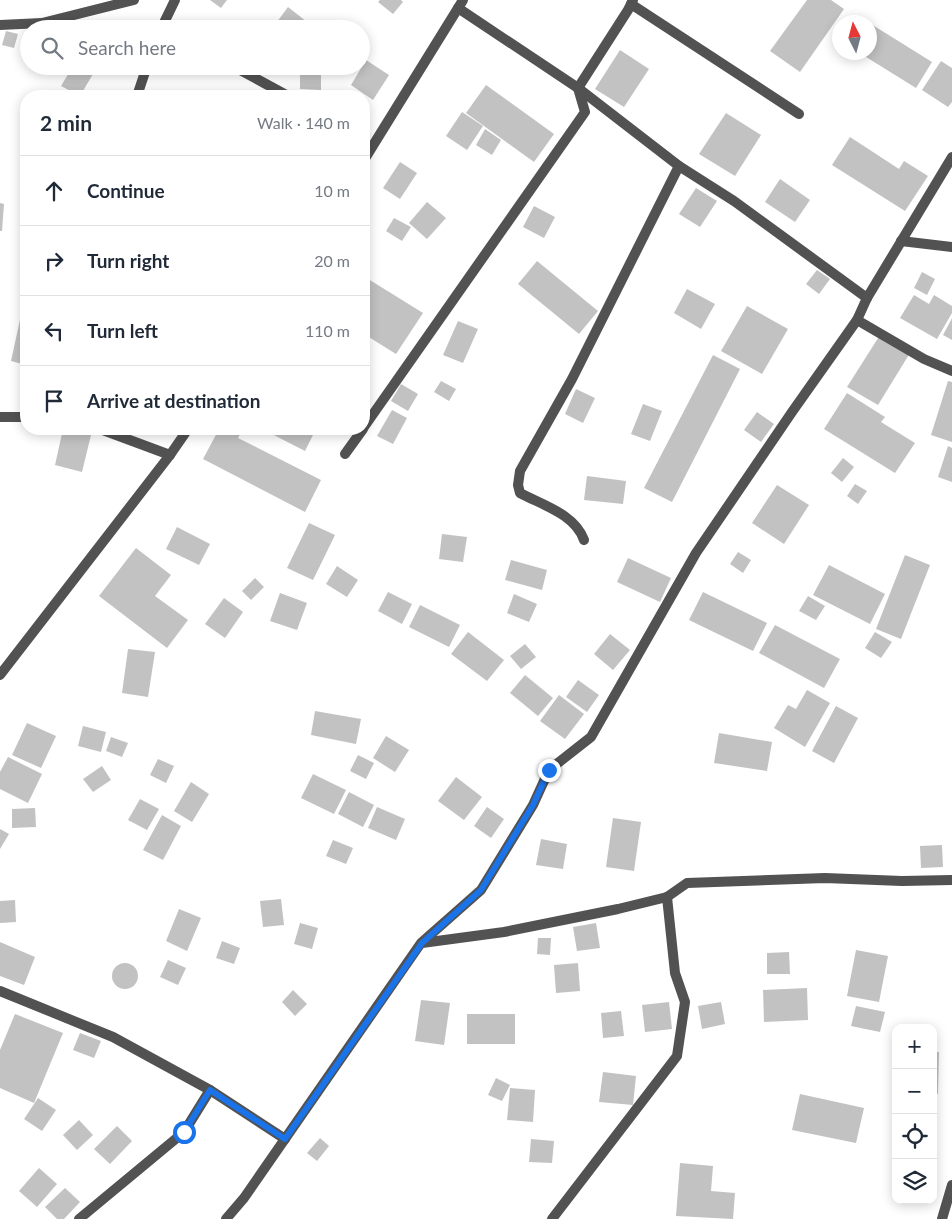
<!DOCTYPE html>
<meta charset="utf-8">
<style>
:root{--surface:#fff;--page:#f6f6f7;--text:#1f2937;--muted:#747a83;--line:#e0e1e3}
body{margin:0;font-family:Lato,sans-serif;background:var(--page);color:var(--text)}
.controls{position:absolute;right:15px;bottom:15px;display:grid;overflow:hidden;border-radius:10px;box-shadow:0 2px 12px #0003}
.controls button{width:45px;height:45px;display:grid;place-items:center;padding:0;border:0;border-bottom:1px solid var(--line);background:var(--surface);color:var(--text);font:25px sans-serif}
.compass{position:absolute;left:832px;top:15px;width:45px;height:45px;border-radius:50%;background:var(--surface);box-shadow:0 2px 12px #0003;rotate:354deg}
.stop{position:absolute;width:15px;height:15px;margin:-11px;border:4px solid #1a73e8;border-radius:50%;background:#fff}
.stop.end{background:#1a73e8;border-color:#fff;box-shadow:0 1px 5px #0008}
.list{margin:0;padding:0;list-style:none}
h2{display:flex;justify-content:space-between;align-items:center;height:65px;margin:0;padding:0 20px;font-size:21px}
h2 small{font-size:16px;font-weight:400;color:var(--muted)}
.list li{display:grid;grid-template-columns:32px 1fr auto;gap:15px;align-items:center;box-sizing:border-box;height:70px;padding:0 20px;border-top:1px solid var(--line)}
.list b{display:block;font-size:19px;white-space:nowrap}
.list em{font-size:16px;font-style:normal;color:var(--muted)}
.icon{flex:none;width:28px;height:28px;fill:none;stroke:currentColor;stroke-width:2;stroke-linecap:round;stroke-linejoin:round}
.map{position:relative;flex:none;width:952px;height:1219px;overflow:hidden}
.search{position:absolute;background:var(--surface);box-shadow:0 2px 12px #0003;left:20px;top:20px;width:350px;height:55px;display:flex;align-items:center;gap:12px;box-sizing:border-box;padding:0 18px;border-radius:28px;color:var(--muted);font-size:19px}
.panel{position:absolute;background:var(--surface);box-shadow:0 2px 12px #0003;left:20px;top:90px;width:350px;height:345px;border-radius:20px}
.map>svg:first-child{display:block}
.building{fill:#c2c2c2}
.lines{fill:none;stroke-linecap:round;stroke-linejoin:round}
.minor{stroke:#525252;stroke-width:10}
.route{stroke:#1a73e8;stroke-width:6}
</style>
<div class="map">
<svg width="952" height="1219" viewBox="0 0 952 1219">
<rect width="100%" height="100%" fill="#fff"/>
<g class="building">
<polygon points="210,0 227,0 221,8"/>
<polygon points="380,0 401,0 403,2 393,14 378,2"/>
<polygon points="807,0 831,0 844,9 800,72 770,51"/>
<polygon points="288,7 316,29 278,29 274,26"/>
<polygon points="871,24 932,62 916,88 858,52 870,52 870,27"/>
<polygon points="6,31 18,34 14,48 2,45"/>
<polygon points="620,50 649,69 624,107 595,89"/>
<polygon points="366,60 389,75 373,100 351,85"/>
<polygon points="941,61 952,68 952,102 948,107 922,90"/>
<polygon points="73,66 80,66 93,74 80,96 61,86"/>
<polygon points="300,69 321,70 321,90 300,89"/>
<polygon points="486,85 554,134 534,162 466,113"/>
<polygon points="214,90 215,96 185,96 185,95"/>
<polygon points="462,112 483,126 467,150 446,136"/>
<polygon points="726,113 761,135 735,176 699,154"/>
<polygon points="485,129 501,140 492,155 476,145"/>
<polygon points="850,137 899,169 904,161 928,176 905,211 832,165"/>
<polygon points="400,162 417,173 400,199 383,188"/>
<polygon points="780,179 810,200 795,222 765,202"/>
<polygon points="696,188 717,201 700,227 679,214"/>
<polygon points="427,202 446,218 427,239 409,223"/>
<polygon points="0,203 4,204 2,231 0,231"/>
<polygon points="534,206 555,217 544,238 523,227"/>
<polygon points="394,218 411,227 402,241 386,231"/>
<polygon points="537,261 598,311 579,334 518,284"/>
<polygon points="817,270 830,279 819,294 806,284"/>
<polygon points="922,272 935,279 927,295 914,288"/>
<polygon points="365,277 423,313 396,354 364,334"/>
<polygon points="687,289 715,304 701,329 674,313"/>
<polygon points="914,295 929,304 934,295 952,306 952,313 937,339 900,318"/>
<polygon points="23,306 26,307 26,365 11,361"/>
<polygon points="747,306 788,329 762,374 721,351"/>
<polygon points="952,318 952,340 943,335"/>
<polygon points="458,321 478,329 463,363 443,355"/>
<polygon points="880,335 910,353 878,405 847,387"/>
<polygon points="713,355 740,369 672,502 644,488"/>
<polygon points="441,381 456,389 449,401 434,392"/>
<polygon points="948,381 952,382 952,442 931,435"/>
<polygon points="401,384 418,394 408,411 391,401"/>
<polygon points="576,389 595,398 583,423 565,414"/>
<polygon points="847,393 885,417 881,422 915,443 895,473 824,429"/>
<polygon points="643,404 662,411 650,441 631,434"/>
<polygon points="392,410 407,418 393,444 377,436"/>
<polygon points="757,412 774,424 761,442 744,430"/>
<polygon points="63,429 82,429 92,431 82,472 55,465"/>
<polygon points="219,429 243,429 238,438 321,480 305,512 203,459"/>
<polygon points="262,429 311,429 315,431 305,451"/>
<polygon points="948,446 952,448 952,482 938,477"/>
<polygon points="843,458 854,467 842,482 831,473"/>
<polygon points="587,476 626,481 623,504 584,500"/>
<polygon points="855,484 867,491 858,504 847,496"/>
<polygon points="777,485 809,505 784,544 752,523"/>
<polygon points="309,523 335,535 313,580 287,568"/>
<polygon points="177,527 210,544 199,565 166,549"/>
<polygon points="442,534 467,537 463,562 439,559"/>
<polygon points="136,548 171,575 155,596 188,620 167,648 99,596"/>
<polygon points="738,552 751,560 743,573 730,564"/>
<polygon points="905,555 930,565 901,639 876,629"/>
<polygon points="628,558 671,578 660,602 617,582"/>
<polygon points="511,560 547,570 542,590 505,580"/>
<polygon points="829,565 885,594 870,624 813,595"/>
<polygon points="337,566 358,580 347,597 326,584"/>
<polygon points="255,578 264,587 251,600 242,591"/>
<polygon points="388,592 412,604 402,624 378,611"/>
<polygon points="703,592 767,623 753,651 689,620"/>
<polygon points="280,593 307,603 297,630 270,621"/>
<polygon points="514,594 537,604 529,622 507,613"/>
<polygon points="808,596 825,606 816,620 799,611"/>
<polygon points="224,598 243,612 225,638 205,624"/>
<polygon points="420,605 460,625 449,647 409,627"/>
<polygon points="775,625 840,659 824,688 759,653"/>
<polygon points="468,632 504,660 487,681 451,654"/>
<polygon points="875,632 892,642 881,658 865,648"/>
<polygon points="610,634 630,650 613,670 594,654"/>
<polygon points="525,644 536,657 521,669 510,656"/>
<polygon points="128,649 155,652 148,697 122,693"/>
<polygon points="525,675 553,698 538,716 510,693"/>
<polygon points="578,680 599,695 587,712 566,697"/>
<polygon points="807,690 830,703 805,747 774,728 788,705 796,709"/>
<polygon points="559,695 584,714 565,739 540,721"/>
<polygon points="836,706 858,718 834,763 812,751"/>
<polygon points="315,711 361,719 356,744 311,735"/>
<polygon points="27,723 56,736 41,768 12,755"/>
<polygon points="83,726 106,732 101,752 78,746"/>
<polygon points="719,733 772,742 767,771 714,763"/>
<polygon points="386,736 409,750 395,772 373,758"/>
<polygon points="111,737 128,743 122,757 106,751"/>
<polygon points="358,755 374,763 366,779 350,771"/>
<polygon points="8,757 42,774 28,803 0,789 0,772"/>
<polygon points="158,759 174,766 166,783 150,775"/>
<polygon points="102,766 111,780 93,792 83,779"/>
<polygon points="313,774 346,790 334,814 301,798"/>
<polygon points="456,777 482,797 464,820 438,801"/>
<polygon points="191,782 209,794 192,822 174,811"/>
<polygon points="349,792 374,805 363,827 338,814"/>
<polygon points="140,799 159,809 147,830 128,820"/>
<polygon points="377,807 405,819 396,840 368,828"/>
<polygon points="487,807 504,819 491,838 474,826"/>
<polygon points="35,808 36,827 12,828 12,809"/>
<polygon points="162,815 181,826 163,860 143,850"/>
<polygon points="613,818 641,822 634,871 606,867"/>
<polygon points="0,829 9,834 0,849"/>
<polygon points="541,839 567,844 563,869 536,865"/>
<polygon points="333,840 353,848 346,864 326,856"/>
<polygon points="942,845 943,867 921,868 920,846"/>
<polygon points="281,899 284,925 263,927 260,901"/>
<polygon points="15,900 16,922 0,923 0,901"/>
<polygon points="179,909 201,918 187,951 166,941"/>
<polygon points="300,923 318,928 312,949 294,944"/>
<polygon points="596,923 600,948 577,951 573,927"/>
<polygon points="538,938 551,938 550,955 537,954"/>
<polygon points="222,941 240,948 234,964 216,958"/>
<polygon points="0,942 35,957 24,985 0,976"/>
<polygon points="856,950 888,956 879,1002 847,996"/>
<polygon points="789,952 790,974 767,974 767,953"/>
<polygon points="168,960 186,968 178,985 160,977"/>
<polygon points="578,963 580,991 556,993 554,965"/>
<circle cx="125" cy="976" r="13"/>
<polygon points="807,988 808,1020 764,1022 763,990"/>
<polygon points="293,990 307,1004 295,1016 282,1002"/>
<polygon points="421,1000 450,1003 444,1045 415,1041"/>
<polygon points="669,1002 672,1029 645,1032 642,1005"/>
<polygon points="721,1002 725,1024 702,1029 698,1006"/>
<polygon points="856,1006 885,1012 880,1032 851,1026"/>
<polygon points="621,1011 624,1036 603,1038 601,1013"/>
<polygon points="15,1014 63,1033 34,1103 0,1088 0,1050"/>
<rect x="467" y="1014" width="48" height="30"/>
<polygon points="80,1033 101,1041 94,1058 73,1050"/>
<polygon points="933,1052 939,1052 938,1094 933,1094"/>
<polygon points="603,1072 636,1076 633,1105 599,1102"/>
<polygon points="496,1078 510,1085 502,1101 488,1095"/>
<polygon points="510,1088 535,1090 533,1122 507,1120"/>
<polygon points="800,1094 864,1108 856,1143 792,1130"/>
<polygon points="38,1098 56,1110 42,1131 24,1119"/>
<polygon points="79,1120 93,1135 77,1150 63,1135"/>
<polygon points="117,1126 132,1141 110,1164 94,1149"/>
<polygon points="320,1138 329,1146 317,1161 307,1153"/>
<polygon points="531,1139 554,1141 552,1163 529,1162"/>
<polygon points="680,1163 713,1166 711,1191 735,1193 733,1219 676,1216"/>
<polygon points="39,1168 57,1184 37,1207 19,1191"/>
<polygon points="65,1188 80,1202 64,1219 57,1219 45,1207"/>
</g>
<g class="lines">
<g class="minor">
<polyline points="631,4 799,114"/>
<polyline points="458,8 578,88 679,166 734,201 867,298"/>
<polyline points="0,25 42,23 134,0"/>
<polyline points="161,29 175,0"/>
<polyline points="233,66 288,96"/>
<polyline points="137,96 147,66"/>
<polyline points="364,160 463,0"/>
<polyline points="901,241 952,247"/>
<polyline points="857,320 924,359 952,371"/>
<polyline points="0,417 26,417"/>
<polyline points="364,427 585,112 578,88 628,10 633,0"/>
<polyline points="100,429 170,455"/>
<polyline points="345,454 363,429"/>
<path d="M584,540C575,514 542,505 520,493L518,485L520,471L572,379L679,166"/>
<polyline points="0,675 170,455 188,429"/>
<polyline points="422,943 504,932 618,909 667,897 687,883 825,878 902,881 952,880"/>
<polyline points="0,991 113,1037 210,1090 285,1139"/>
<polyline points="79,1219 184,1132 210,1090"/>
<polyline points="226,1219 244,1198 421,943 481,890 533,805 549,770 591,737 696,553 792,412 857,320 867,298 952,157"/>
<polyline points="552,1219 677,1056 685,1002 675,973 667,897"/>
<polyline points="942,1219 952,1185"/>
</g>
</g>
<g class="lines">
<polyline class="route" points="184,1132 210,1090 285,1139 422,943 481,890 533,805 549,770"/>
</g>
</svg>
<div class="controls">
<button>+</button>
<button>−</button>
<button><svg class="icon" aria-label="locate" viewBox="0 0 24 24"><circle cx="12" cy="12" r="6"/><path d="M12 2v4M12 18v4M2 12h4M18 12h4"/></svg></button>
<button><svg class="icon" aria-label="layers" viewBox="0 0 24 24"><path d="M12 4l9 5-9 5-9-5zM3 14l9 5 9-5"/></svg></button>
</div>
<svg class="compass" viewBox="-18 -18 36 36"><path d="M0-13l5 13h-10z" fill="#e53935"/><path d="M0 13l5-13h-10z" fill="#747a83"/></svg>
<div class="stop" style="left:184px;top:1132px"></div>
<div class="stop end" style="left:549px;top:770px"></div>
<div class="search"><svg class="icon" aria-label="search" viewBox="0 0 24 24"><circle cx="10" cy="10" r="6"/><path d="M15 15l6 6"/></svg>Search here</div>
<section class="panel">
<h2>2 min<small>Walk · 140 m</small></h2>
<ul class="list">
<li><svg class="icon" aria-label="ahead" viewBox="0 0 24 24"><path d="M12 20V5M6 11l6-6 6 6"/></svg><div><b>Continue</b></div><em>10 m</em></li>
<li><svg class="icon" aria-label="right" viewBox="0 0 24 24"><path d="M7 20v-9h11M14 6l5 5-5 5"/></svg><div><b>Turn right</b></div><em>20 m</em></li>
<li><svg class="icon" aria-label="left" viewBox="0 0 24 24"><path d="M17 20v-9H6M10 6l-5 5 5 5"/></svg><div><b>Turn left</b></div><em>110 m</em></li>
<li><svg class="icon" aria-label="arrive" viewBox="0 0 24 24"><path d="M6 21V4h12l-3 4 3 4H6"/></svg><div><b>Arrive at destination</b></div></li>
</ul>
</section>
</div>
